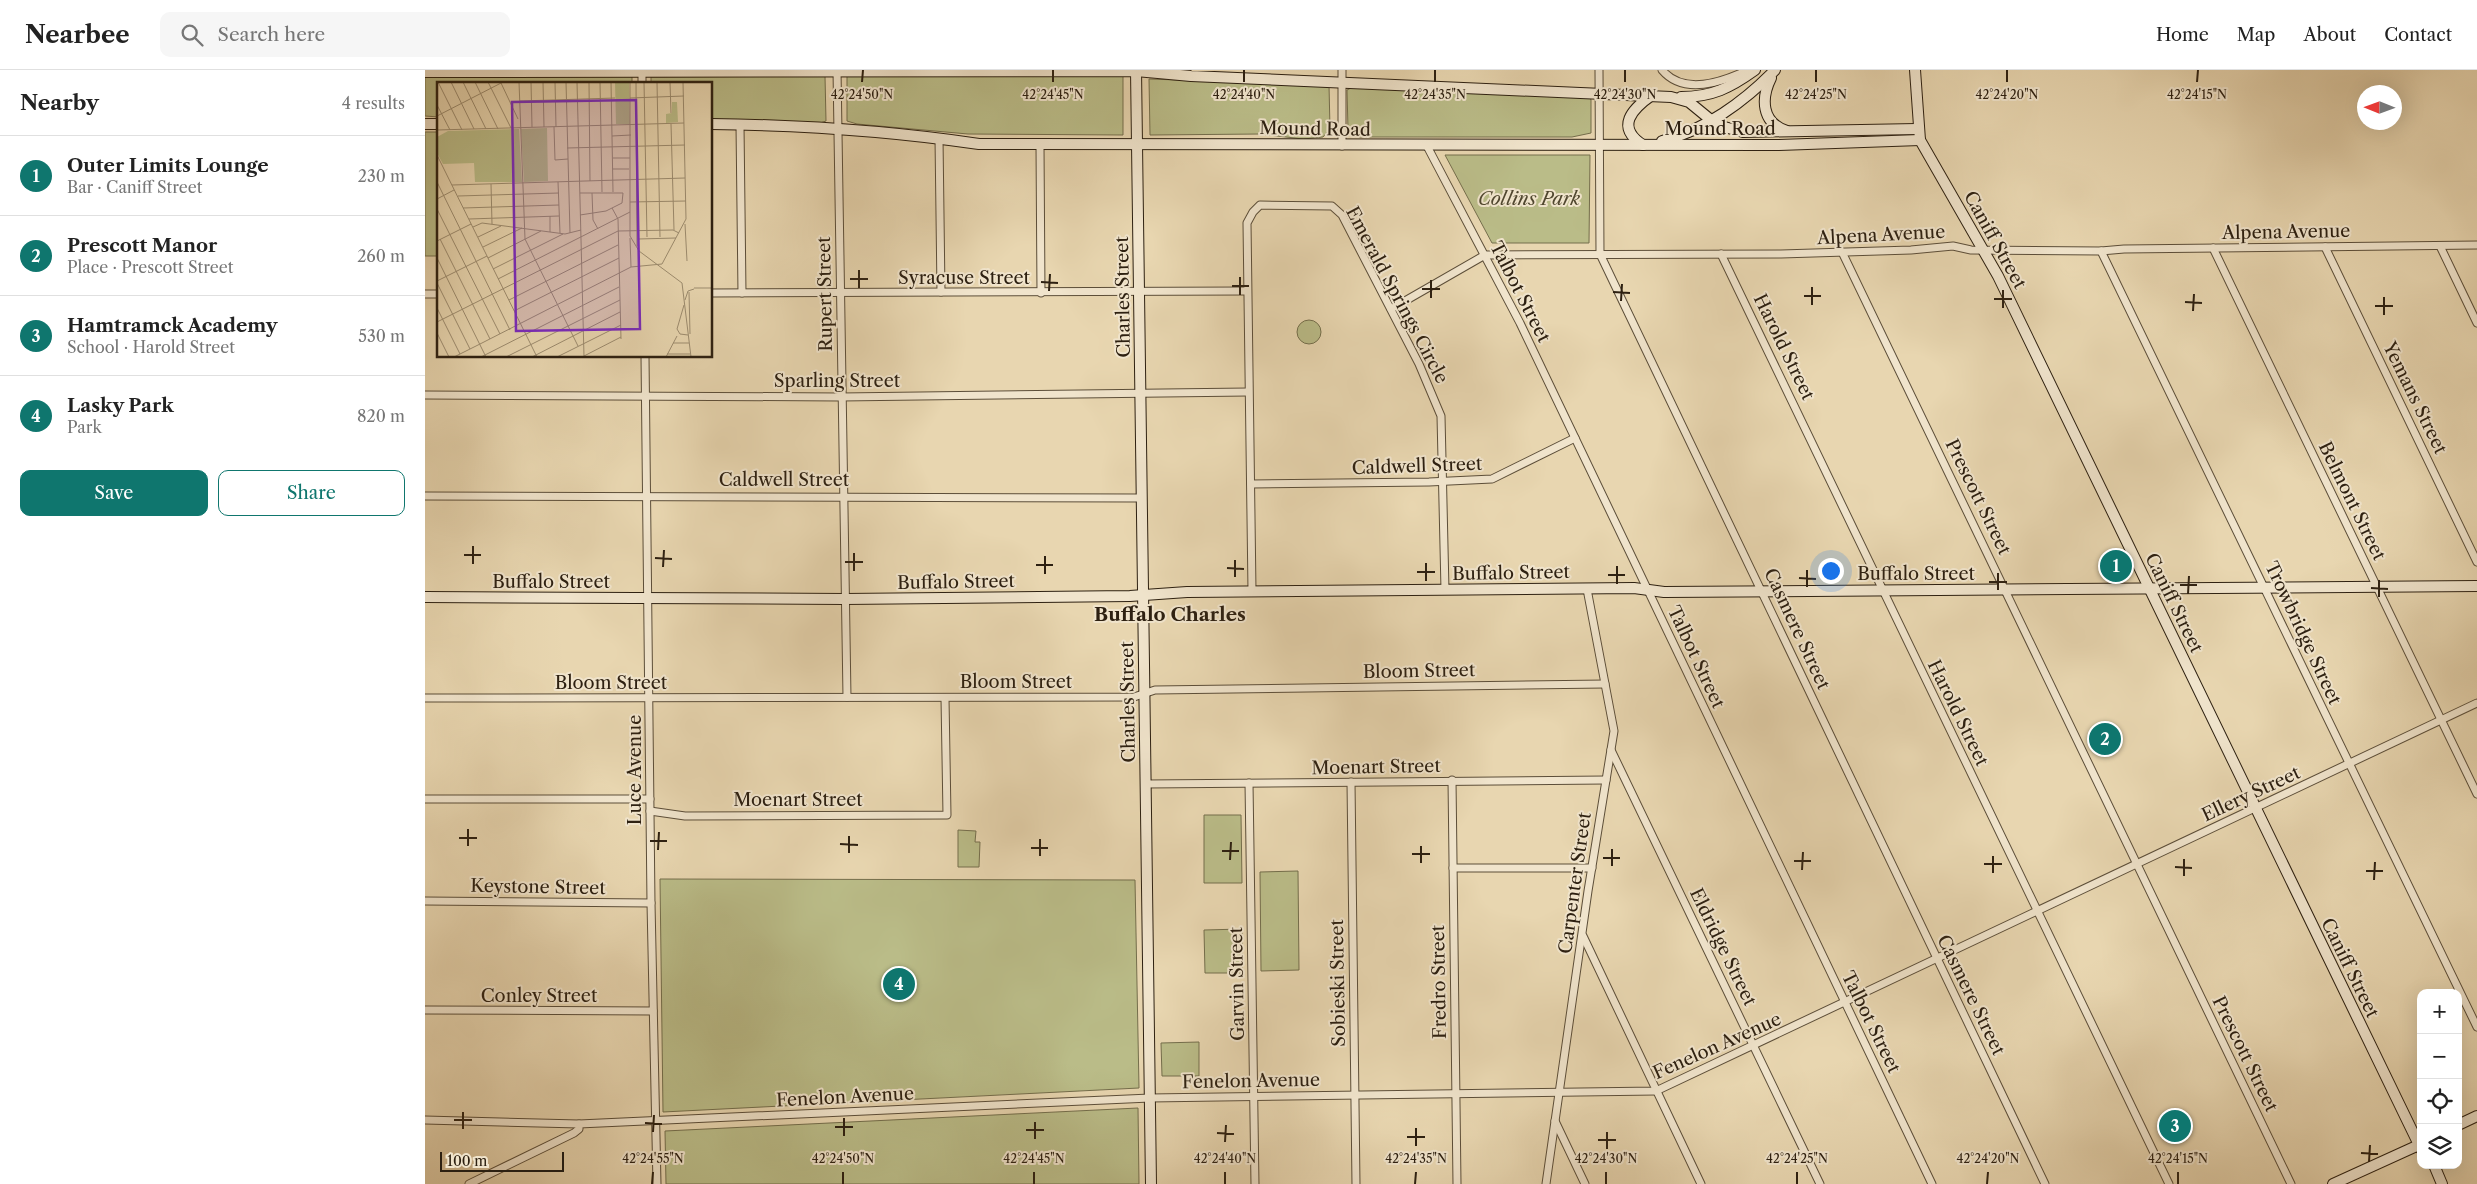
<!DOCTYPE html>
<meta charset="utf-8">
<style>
:root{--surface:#fff;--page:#f6f6f6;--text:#222;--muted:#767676;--line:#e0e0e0;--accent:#0f766e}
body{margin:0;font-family:"Libre Caslon Text",serif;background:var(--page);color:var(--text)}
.controls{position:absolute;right:15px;bottom:15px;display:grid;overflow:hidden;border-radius:10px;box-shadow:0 5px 20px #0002}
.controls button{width:45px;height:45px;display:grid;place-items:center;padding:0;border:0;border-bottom:1px solid var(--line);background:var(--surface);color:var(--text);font:25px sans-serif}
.compass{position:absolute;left:1932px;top:15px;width:45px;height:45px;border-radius:50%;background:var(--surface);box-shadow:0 5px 20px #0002;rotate:271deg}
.scale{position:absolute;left:15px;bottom:12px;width:124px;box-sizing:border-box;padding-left:5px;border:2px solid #2d2011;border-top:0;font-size:14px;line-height:18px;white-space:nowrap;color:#2d2011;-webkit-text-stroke:4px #f0e4cc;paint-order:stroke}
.you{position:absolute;left:1405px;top:500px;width:18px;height:18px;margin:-12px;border:4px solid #fff;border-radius:50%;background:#1a73e8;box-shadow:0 0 0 8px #1a73e833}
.badge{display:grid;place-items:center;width:32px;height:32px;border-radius:50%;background:var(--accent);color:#fff;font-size:16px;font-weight:700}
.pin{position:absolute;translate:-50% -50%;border:2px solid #fff;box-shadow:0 1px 5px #0006}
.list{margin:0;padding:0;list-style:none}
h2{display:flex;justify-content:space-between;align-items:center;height:65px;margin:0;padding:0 20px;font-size:21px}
h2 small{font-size:16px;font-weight:400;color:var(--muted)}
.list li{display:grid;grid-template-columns:32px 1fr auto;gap:15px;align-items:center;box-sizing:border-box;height:80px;padding:0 20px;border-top:1px solid var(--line)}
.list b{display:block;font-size:19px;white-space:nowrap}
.list p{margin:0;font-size:16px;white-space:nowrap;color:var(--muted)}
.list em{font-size:16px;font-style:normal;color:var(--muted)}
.actions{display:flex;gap:10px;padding:15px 20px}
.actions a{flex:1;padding:11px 0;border:1px solid var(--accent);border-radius:10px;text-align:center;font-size:18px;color:var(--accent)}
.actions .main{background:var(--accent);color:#fff}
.icon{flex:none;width:28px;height:28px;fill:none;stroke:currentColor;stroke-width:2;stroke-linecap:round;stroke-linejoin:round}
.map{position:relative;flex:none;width:2052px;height:1114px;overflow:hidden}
header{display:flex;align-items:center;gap:30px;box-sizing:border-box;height:70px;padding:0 25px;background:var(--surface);border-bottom:1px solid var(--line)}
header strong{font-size:24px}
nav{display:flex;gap:28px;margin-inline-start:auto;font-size:18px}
.search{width:350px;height:45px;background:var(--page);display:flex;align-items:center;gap:12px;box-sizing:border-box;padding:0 18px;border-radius:10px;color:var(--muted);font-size:19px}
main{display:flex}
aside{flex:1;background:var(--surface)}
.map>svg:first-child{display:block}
.green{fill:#babc88;stroke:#746e4c}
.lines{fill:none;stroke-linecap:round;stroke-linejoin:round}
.street-casing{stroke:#5c4e39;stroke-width:9}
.secondary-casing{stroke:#2d2011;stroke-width:12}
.street{stroke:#f0e4cc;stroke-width:7}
.secondary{stroke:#f0e4cc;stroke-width:10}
.ticks{fill:none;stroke:#2d2011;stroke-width:2}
.labels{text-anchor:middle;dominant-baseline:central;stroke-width:4;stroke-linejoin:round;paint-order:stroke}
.street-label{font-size:18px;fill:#2d2011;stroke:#f0e4cc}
.park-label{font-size:18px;font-style:italic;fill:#50472f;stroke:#f0e4cc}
.neighbourhood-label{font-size:19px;font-weight:bold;fill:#2d2011;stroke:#f0e4cc}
.inset-road{fill:none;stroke:#9d8d70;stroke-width:1}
.view{fill:#7b2cbf;fill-opacity:0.15;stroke:#7b2cbf;stroke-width:2.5}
.inset-edge{fill:none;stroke:#2d2011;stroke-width:2.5}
.ticks-label{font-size:12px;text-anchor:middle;fill:#2d2011;stroke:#f0e4cc;stroke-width:4;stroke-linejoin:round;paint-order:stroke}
</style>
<header>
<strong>Nearbee</strong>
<div class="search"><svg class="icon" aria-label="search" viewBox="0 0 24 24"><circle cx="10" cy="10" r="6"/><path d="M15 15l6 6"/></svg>Search here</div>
<nav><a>Home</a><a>Map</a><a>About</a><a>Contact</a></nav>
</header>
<main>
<aside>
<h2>Nearby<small>4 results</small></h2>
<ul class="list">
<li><span class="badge">1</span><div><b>Outer Limits Lounge</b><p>Bar · Caniff Street</p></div><em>230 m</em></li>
<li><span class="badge">2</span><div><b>Prescott Manor</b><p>Place · Prescott Street</p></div><em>260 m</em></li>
<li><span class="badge">3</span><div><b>Hamtramck Academy</b><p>School · Harold Street</p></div><em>530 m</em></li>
<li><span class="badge">4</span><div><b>Lasky Park</b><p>Park</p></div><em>820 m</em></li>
</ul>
<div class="actions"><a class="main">Save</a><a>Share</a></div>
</aside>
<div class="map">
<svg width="2052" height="1114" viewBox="0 0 2052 1114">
<rect width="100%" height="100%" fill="#e8d6b0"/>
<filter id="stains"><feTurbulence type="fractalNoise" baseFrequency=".004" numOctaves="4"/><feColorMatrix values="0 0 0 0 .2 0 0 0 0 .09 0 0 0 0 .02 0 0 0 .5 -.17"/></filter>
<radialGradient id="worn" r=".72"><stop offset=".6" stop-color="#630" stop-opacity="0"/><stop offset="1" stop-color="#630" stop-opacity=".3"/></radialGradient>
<g class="green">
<polygon points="0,5 207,5 207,14 14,14 14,47 0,46"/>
<polygon points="698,5 698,65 543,64 432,54 422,51 422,6"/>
<polygon points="400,6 401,51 395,53 286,50 286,14 226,14 226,7"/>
<polygon points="724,9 904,15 905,59 898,67 878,69 835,64 725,65"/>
<polygon points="926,18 1165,27 1166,30 1166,63 1147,67 934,67 923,59 922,20"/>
<rect x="0" y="62" width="14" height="124"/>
<polygon points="1020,85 1165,85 1164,173 1067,173"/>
<circle cx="884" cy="262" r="12"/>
<polygon points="779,745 816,745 817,813 779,813"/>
<polygon points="533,760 551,761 550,772 555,772 554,797 533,797"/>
<polygon points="873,801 874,900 836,901 835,802"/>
<polygon points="235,809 710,810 714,1018 238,1042"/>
<polygon points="817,859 817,903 780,903 779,860"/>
<polygon points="774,972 774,1006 737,1006 736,973"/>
<polygon points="713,1038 714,1114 241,1114 240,1061"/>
</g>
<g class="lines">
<defs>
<g id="street">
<polyline points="217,0 217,14"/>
<polyline points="412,0 422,627"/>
<polyline points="1174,0 1175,184 1620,1114"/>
<path d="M1237,0C1259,26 1297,12 1323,0"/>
<polyline points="315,55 317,223"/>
<polyline points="514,68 516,222"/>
<polyline points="615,75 616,223"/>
<polyline points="917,76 917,0"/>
<polyline points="1002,76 1095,253 1507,1114"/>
<polyline points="2015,176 2052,253"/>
<polyline points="1900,177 2052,492"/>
<polyline points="1788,178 2052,724"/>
<polyline points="1676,181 2052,957"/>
<polyline points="1417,182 1866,1114"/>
<polyline points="1296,184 1744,1114"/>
<polyline points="286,223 822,221"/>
<polyline points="0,224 14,224"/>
<polyline points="966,239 1060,185 1356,184 1486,180 1528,176 1546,180 1676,181 1699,179 2052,175"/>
<polyline points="220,286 226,833 232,1114"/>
<polyline points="0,325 416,327 823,322"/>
<polyline points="826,414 1004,412 1067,409 1150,368"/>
<polyline points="0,426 717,428"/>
<polyline points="827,521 822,153 828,142 835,135 907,136 917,145 994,294 1016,346 1020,520"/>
<polyline points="0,628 709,627 730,620 1180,614"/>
<polyline points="1186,680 1395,1114"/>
<polyline points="1027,710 1032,1114"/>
<polyline points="926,712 931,1114"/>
<polyline points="824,713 830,1114"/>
<polyline points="721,714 1181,710"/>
<polyline points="0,729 225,729"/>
<polyline points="225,741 260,746 522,745 520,628"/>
<polyline points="1028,798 1167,798"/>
<polyline points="0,831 226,833"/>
<polyline points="1158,866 1276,1114"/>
<polyline points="0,940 228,941"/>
<polyline points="0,1050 154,1054 725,1028 1231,1021 2052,633"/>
<polyline points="1130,1051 1160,1114"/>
<polyline points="44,1114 149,1063 154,1059 154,1054"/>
<polyline points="1121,1114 1163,821 1189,661 1162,519"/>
</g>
<g id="secondary">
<polyline points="711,0 726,1114"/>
<polyline points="1490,0 1495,70 1573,206 1996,1079"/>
<polyline points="0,2 711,1 766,6 1246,27 1264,32 1292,55 1318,62 1492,59"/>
<path d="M1346,8C1336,28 1336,53 1362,61"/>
<path d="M1256,27C1287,27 1305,18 1330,0"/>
<polyline points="0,54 14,54"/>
<path d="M286,54C375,55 466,61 554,74L1354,75L1495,70"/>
<path d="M1237,71C1279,61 1320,31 1350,0"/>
<path d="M1218,75C1190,57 1207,39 1227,25"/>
<polyline points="0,527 420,529 705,526 762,522 1209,518 1239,522 2052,516"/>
<polyline points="2033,1055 2052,1046"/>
<polyline points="2009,1095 2017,1114"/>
<polyline points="1908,1114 1996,1074"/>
</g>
</defs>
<use href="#street" class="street-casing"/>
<use href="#secondary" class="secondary-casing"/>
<use href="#street" class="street"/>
<use href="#secondary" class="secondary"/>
</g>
<path class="ticks" d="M437,12L438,0M628,12V0M819,12V0M1010,12V0M1200,12V0M1391,12V0M1582,12V0M1772,12L1773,0M425,209H443M616,212L633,213M807,216H824M434,218V200M997,219H1015M624,221L625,204M1188,222L1205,223M815,225V207M1379,226H1396M1006,228V210M1569,229H1587M1196,231L1197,214M1760,232L1777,233M1387,235V217M1950,236H1968M1578,238V220M1768,241L1769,224M1959,245V227M39,485H56M230,488L247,489M420,492H438M48,494V476M611,495H628M238,497L239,480M802,498L819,499M429,501V483M992,502H1010M620,504V486M1183,505H1200M810,507V490M1374,508L1391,509M1001,511V493M1564,512H1582M1192,514V496M1755,515H1772M1382,517V500M1946,518L1963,519M1573,520V503M1763,524L1764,506M1954,527V510M34,768H52M225,771H242M415,774L433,775M43,776V759M606,778H623M233,780L234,762M797,781H814M424,783V766M987,784H1005M615,786V769M1178,788H1195M805,790L806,772M1369,791H1386M996,793V776M1559,794H1577M1187,796V779M1750,797L1767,798M1377,800L1378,782M1941,801H1958M1568,803V786M1759,806V789M1949,810L1950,792M29,1050H47M220,1053L237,1054M410,1057H428M38,1059V1042M601,1060H619M228,1062L229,1045M792,1063L809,1064M419,1066V1048M982,1067H1000M610,1069V1052M1173,1070H1191M800,1072L801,1055M991,1076V1058M1182,1079V1062M1936,1083L1953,1084M1944,1092L1945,1075M227,1114L228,1102M418,1114V1102M609,1114V1102M800,1114V1102M990,1114L991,1102M1181,1114V1102M1372,1114V1102M1562,1114L1563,1102M1753,1114V1102"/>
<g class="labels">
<g class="street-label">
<text transform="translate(890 59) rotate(1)">Mound Road</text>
<text x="1295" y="59">Mound Road</text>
<text transform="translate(1861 162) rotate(-1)">Alpena Avenue</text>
<text transform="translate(1456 165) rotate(-3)">Alpena Avenue</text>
<text transform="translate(1570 170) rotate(61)">Caniff Street</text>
<text x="539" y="208">Syracuse Street</text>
<text transform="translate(1095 222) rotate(63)">Talbot Street</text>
<text transform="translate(400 224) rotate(-91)">Rupert Street</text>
<text transform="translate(972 225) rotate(62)">Emerald Springs Circle</text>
<text transform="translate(698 227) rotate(-91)">Charles Street</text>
<text transform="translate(1359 277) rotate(64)">Harold Street</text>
<text x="412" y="311">Sparling Street</text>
<text transform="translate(1990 328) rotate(64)">Yemans Street</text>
<text transform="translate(992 396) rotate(-2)">Caldwell Street</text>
<text x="359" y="410">Caldwell Street</text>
<text transform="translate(1553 427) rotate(64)">Prescott Street</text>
<text transform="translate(1927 431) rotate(64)">Belmont Street</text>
<text transform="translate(1086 503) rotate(-1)">Buffalo Street</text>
<text x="1491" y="504">Buffalo Street</text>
<text x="126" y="512">Buffalo Street</text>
<text transform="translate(531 512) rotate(-1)">Buffalo Street</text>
<text transform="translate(1749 533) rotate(64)">Caniff Street</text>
<text transform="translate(1372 559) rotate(65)">Casmere Street</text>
<text transform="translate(1878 563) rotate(65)">Trowbridge Street</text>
<text transform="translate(1271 587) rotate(65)">Talbot Street</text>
<text transform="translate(994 601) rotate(-1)">Bloom Street</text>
<text x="591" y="612">Bloom Street</text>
<text x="186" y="613">Bloom Street</text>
<text transform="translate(703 632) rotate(-91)">Charles Street</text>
<text transform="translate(1533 643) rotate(64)">Harold Street</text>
<text transform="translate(951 697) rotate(-1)">Moenart Street</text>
<text transform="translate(210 700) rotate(-90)">Luce Avenue</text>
<text transform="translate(1826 724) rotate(-25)">Ellery Street</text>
<text x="373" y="730">Moenart Street</text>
<text transform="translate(1150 813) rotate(-82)">Carpenter Street</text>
<text transform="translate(113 817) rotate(1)">Keystone Street</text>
<text transform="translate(1298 877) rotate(64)">Eldridge Street</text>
<text transform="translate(1925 898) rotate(64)">Caniff Street</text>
<text transform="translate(1014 912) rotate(-91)">Fredro Street</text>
<text transform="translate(913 913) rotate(-91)">Sobieski Street</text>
<text transform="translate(812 914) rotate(-91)">Garvin Street</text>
<text transform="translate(1546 925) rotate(64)">Casmere Street</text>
<text x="114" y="926">Conley Street</text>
<text transform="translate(1446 952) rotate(64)">Talbot Street</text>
<text transform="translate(1292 976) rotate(-24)">Fenelon Avenue</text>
<text transform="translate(1820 984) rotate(64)">Prescott Street</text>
<text transform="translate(826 1011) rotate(-1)">Fenelon Avenue</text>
<text transform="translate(420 1027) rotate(-3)">Fenelon Avenue</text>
</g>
<g class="park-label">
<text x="1104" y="129">Collins Park</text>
</g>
<g class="neighbourhood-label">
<text x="745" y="544">Buffalo Charles</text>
</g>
</g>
<g transform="translate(12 12)">
<rect width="275" height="275" fill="#e8d6b0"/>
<path d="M178,0H192L193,42H179ZM235,20H240L241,40L229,41V32L235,31ZM110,46L111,99L87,100L84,47ZM82,47L85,100H38L37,81L6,82L0,71V55L11,49Z" fill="#babc88"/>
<path class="inset-road" d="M1,0L25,48M14,0L37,47M26,0L49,47M38,0L61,47M51,0L74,46M82,0L88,157L141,264M94,0L95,45M106,0L107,45M118,0L119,45M129,0L133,151M140,0L147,275M152,0L153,99M163,0L165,110M174,0L176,110M193,0V154L202,169L245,201L254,275M199,0L200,164M207,0L210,155M220,0L223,155M233,0L234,31M64,1L81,37M193,16L247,14M83,19L178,16M0,23L13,48M0,34L66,0M234,42L237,148M117,45L118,78L131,77M0,48L247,41M175,54L194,53M130,66L248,63M0,73L100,275M176,76H193M176,87H192M0,100L73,248M121,100L123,151M54,102L55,142M15,103L248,96M143,111H186L185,121L169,129L143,133M155,111L156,138L161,147M21,114L122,111M0,117L17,108M193,120L249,119M26,126L122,123M175,126L181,137L184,257M0,127L63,252M113,134V150M32,137L122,134M248,142L250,179M36,145L45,141L128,152L144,148M41,155L64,144M193,156L194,185M3,157L53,257M201,157L239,156M0,159L34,142M46,165L85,146M0,176L49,275M51,176L104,149M56,187L126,152M61,197L193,130M0,199L50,174M0,201L33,267M257,206H275M252,210L253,252M72,218L181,163M248,218L251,209L257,207M247,223L240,247L243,252L251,253M0,226L23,272M77,229L182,176M0,240L181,149L236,148L242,151M0,251L12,275M236,261H252M43,262L194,185L225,182L249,137L246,0M230,272H253M147,274L184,255M17,275L43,262M44,275L182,205M69,275L183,218M95,275L183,230M120,275L184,243M229,275L240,254"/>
<path class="view" d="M199,18L203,247L79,249L75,20Z"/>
<rect width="275" height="275" class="inset-edge"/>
</g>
<g class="ticks-label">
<text x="437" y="29">42°24'50"N</text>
<text x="628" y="29">42°24'45"N</text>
<text x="819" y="29">42°24'40"N</text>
<text x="1010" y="29">42°24'35"N</text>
<text x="1200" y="29">42°24'30"N</text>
<text x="1391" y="29">42°24'25"N</text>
<text x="1582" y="29">42°24'20"N</text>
<text x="1772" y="29">42°24'15"N</text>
<text x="228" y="1093">42°24'55"N</text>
<text x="418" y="1093">42°24'50"N</text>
<text x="609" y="1093">42°24'45"N</text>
<text x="800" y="1093">42°24'40"N</text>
<text x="991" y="1093">42°24'35"N</text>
<text x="1181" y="1093">42°24'30"N</text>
<text x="1372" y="1093">42°24'25"N</text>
<text x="1563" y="1093">42°24'20"N</text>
<text x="1753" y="1093">42°24'15"N</text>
</g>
<rect width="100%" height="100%" filter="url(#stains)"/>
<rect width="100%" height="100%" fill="url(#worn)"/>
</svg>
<div class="controls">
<button>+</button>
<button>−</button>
<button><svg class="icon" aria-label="locate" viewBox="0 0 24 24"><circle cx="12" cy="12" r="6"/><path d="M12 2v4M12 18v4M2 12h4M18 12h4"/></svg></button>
<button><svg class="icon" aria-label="layers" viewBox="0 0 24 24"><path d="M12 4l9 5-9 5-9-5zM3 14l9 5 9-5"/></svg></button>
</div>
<svg class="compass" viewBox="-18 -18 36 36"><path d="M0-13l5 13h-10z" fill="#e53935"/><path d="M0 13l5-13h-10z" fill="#767676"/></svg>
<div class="scale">100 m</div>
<div class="you"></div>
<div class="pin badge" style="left:1691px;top:496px">1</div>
<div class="pin badge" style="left:1680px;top:669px">2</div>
<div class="pin badge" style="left:1750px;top:1056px">3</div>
<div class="pin badge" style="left:474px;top:914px">4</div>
</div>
</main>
